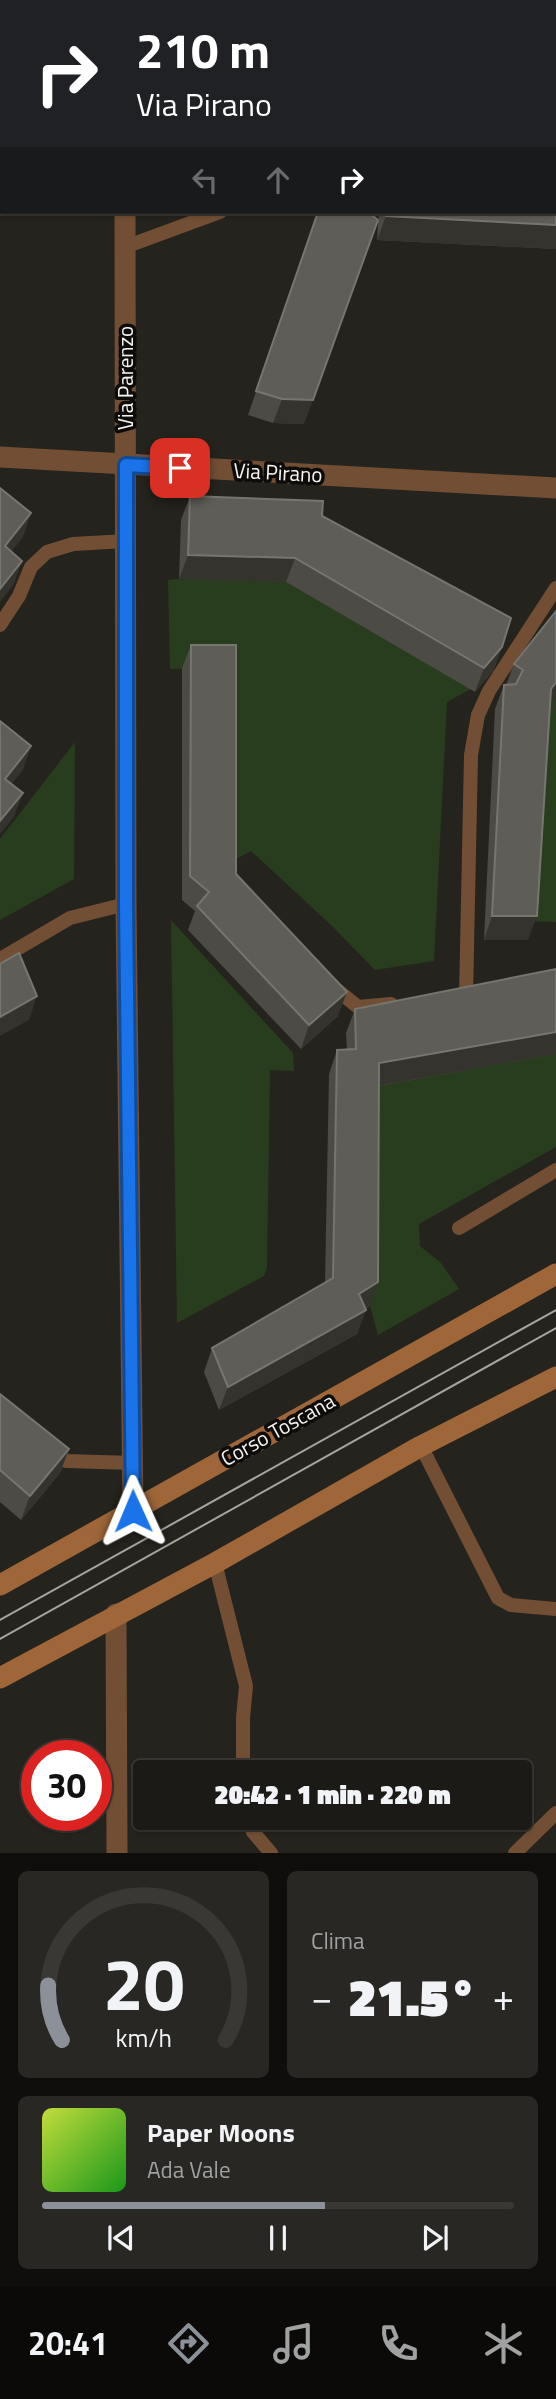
<!DOCTYPE html>
<html lang="it">
<head>
<meta charset="utf-8">
<style>
  body { margin:0; font-family:"Titillium Web",sans-serif; background:#292723; color:#f1f3f6; height:100vh; display:flex; flex-direction:column; font-size:26px; white-space:nowrap }
  * { box-sizing:border-box; margin:0 }
  p { font-size:23px; color:#a0a1a1 }
  .icon { flex:none; width:38px; height:38px; fill:none; stroke:currentColor; stroke-width:2; stroke-linecap:round; stroke-linejoin:round }
  .map { position:relative; height:1853px; overflow:hidden }
  .details { display:flex; flex-direction:column; gap:18px; padding:18px; background:#0f0e0c; flex:1 }
  .details>* { flex:none }
  .banner { position:absolute; left:0px; top:0px; width:556px; height:214px; box-shadow:0 2px 5px #0004,0 0 0 2px #3a3835; background:#202124; color:#fff; overflow:hidden }
  .speed { position:absolute; left:21px; top:1740px; display:flex; gap:14px; font-size:35px; font-weight:700; text-align:center }
  .speed>* { display:grid; place-content:center; width:91px; height:91px; border-radius:50%; background:#1c1a16; box-shadow:0 2px 5px #0004,0 0 0 2px #3a3835; line-height:1 }
  .speed .limit { border:10px solid #d22; background:#fff; color:#111 }
  .pin { position:absolute; display:grid; place-items:center; width:60px; height:60px; color:#fff; margin:-30px; border-radius:14px; box-shadow:0 4px 10px #0006 }
  .me { position:absolute; width:77px; margin:-38px; rotate:359deg; stroke-linejoin:round; filter:drop-shadow(0 0 5px #0008) }
  .turn { display:flex; align-items:center; gap:24px; height:147px; padding:0 21px; font-size:32px }
  .turn .icon { width:91px; height:91px; stroke-width:2.5 }
  .turn b { display:block; font-size:49px; line-height:60px }
  .lanes { display:flex; align-items:center; height:66px; padding:0 21px; background:#0003; justify-content:center; gap:35px; direction:ltr }
  .lanes .off { opacity:.35 }
  .big { font-size:52px; font-weight:800; line-height:1.1 }
  .details .tile { flex:1; display:flex; flex-direction:column; justify-content:center; gap:10px; min-width:0; padding:0 24px; border-radius:10px; background:#292723 }
  .details .dial { align-items:center; gap:0 }
  .dial svg { height:182px; overflow:visible; fill:none; stroke:#3a3835; stroke-width:7; stroke-linecap:round; text-anchor:middle }
  .dial text { fill:#f1f3f6; stroke:none }
  .song { display:flex; align-items:center; gap:21px }
  .cover { width:84px; height:84px; border-radius:10px; background:linear-gradient(135deg,hsl(70 70% 55%),hsl(120 70% 35%)) }
  .played { height:7px; border-radius:4px; background:linear-gradient(90deg,#8c9099 60%,#3a3835 60%) }
  .keys { display:flex; justify-content:space-around; direction:ltr }
  .heat { display:flex; justify-content:space-between; align-items:center; font-size:38px; direction:ltr }
  .details .tiles { flex:1; display:grid; gap:18px; grid-template-columns:1fr 1fr }
  .tile:last-child { grid-column:span 2 }
  .trip { position:absolute; left:133px; top:1760px; width:399px; height:70px; border-radius:7px; background:#1c1a16; box-shadow:0 2px 5px #0004,0 0 0 2px #3a3835; font-weight:800; line-height:70px; text-align:center }
  .tab-bar { display:flex; height:112px; justify-content:space-around; align-items:center; background:#0b0a09; color:#a0a1a1 }
  .tab-bar .icon { width:49px; height:49px }
  .tab-bar .selected { color:#8c9099 }
  .tab-bar b { font-size:32px; color:#f1f3f6 }
  .map>svg:first-child { display:block }
</style>
</head>
<body>
<div class="map">
<svg width="556" height="1853" viewBox="0 0 556 1853">
  <rect width="100%" height="100%" fill="#25231d"/>
  <g fill="#283d1d">
    <path d="M179,579l107,3 185,107 -24,13 -13,259 -59,9 -43,-44 -81,-75 -24,13 -1,-196 -56,1 -2,-89z"/>
    <path d="M556,695v227l-27,-1 13,-208z"/>
    <path d="M75,742l-1,137 -74,41v-81z"/>
    <path d="M171,920l122,133 1,18 -24,-1 -3,198 -3,8 -87,47z"/>
    <path d="M556,1054v93l-137,77 1,22 21,17 18,26 -81,46 -8,-29 1,-219z"/>
  </g>
  <g fill="none" stroke-linecap="round" stroke-linejoin="round">
    <g stroke="#724f34" stroke-width="14">
      <path d="M125,247l95,-35"/>
      <path d="M0,625l19,-29 12,-29 16,-15 26,-8 53,-3"/>
      <path d="M0,959l70,-41 56,-14"/>
      <path d="M331,985l27,22 33,-3"/>
      <path d="M466,997l5,-242 7,-40 11,-24 67,-103"/>
      <path d="M459,1228l97,-58"/>
      <path d="M421,1446l77,152 13,7 45,4"/>
      <path d="M51,1448l15,13 67,2"/>
      <path d="M215,1563l31,123 -3,32v55"/>
      <path d="M248,1818l5,14 18,21"/>
      <path d="M515,1853l41,-40"/>
    </g>
    <g stroke="#724f34" stroke-width="21">
      <path d="M125,0v2"/>
      <path d="M125,212l1,692 7,607"/>
      <path d="M0,457l556,31"/>
      <path d="M116,1614l1,239"/>
    </g>
    <g stroke="#9e6639" stroke-width="21">
      <path d="M0,1585l556,-311"/>
      <path d="M0,1678l215,-115 206,-117 135,-69"/>
    </g>
    <g stroke="#a6a49f" stroke-width="2">
      <path d="M0,1620l556,-310"/>
      <path d="M0,1639l556,-311"/>
    </g>
  </g>
  <g fill="#4d4b45">
    <path d="M556,165v84l-179,-9 2,-28h176z"/>
    <path d="M318,212l-14,212 -31,-1 -25,-8z"/>
    <path d="M190,496l132,20 180,131 -9,24 -18,21 -189,-110 -107,-3 2,-59z"/>
    <path d="M556,611l-6,92 -22,237h-44l11,-231 9,-24h2l8,-21z"/>
    <path d="M191,645l45,229 102,142 -37,33 -113,-119 7,-19 -13,-11v-232z"/>
    <path d="M556,969v85l-177,32 -9,220 -4,3 -9,25 -138,76 -15,-38 8,-24 113,-65 4,-209 8,-24h10l-1,-17 9,-24z"/>
    <path d="M0,1394l69,55 -9,24 -39,47 -21,-18z"/>
  </g>
  <g fill="#35332d">
    <path d="M0,0h29l-1,2h-26v14h-2z"/>
    <path d="M386,216l170,9v24l-179,-9z"/>
    <path d="M282,399l31,1 -9,24 -31,-1z"/>
    <path d="M31,513l-8,24 -23,29 5,-20z"/>
    <path d="M188,555l107,3 -9,24 -107,-3z"/>
    <path d="M22,561l-8,23 -14,18v-13z"/>
    <path d="M502,647l-9,24 -18,21 9,-24z"/>
    <path d="M556,682v13l-14,18 9,-24z"/>
    <path d="M31,746l-8,24 -23,28 5,-19z"/>
    <path d="M23,793l-9,24 -14,17v-13z"/>
    <path d="M492,916h45l-9,24h-44z"/>
    <path d="M347,992l-9,24 -37,33 8,-24z"/>
    <path d="M37,996l-8,24 -29,16v-19z"/>
    <path d="M556,1032v22l-185,33 8,-24z"/>
    <path d="M378,1282l-8,24 -20,12 9,-24z"/>
    <path d="M366,1310l-9,24 -138,76 9,-23z"/>
    <path d="M69,1449l-9,24 -39,47 9,-24z"/>
  </g>
  <g fill="#5f5d57" stroke="#76756f" stroke-width="2">
    <rect x="175" y="0" width="57" height="2"/>
    <path d="M470,0h69l-1,2h-69z"/>
    <path d="M555,165h1v60l-170,-9v-4h169z"/>
    <path d="M318,212h50l10,8 -65,180 -31,-1 -26,-8z"/>
    <path d="M0,488l31,25 -26,33 17,15 -22,28z"/>
    <path d="M190,496l133,5 -1,15 189,102 -9,29 -18,21 -189,-110 -107,-3z"/>
    <path d="M556,611v71l-5,7 -14,227h-45l12,-231 12,-1 7,-14 -9,-6z"/>
    <path d="M191,645h45v229l111,118 -38,33 -112,-119 12,-14 -19,-16z"/>
    <path d="M0,721l31,25 -26,33 18,14 -23,28z"/>
    <path d="M19,953l18,43 -37,21v-53z"/>
    <path d="M556,969v63l-177,31 -1,219 -19,12 7,16 -138,77 -16,-39 121,-70 4,-228 19,-1 -1,-40z"/>
    <path d="M0,1394l69,55 -39,47 -30,-26z"/>
  </g>
  <g fill="none" stroke-linecap="round" stroke-linejoin="round">
    <g stroke="#114b97" stroke-width="18">
      <path id="route" d="M133,1511l-7,-607v-439l54,3"/>
    </g>
    <use href="#route" stroke="#1a73e8" stroke-width="12"/>
  </g>
  <g text-anchor="middle" stroke-width="7" stroke-linejoin="round" paint-order="stroke">
    <g font-size="21" fill="#f5f4f0" stroke="#0d0c0a">
      <text transform="translate(126 378) rotate(-90)" y="7">Via Parenzo</text>
      <text transform="translate(278 473) rotate(3)" y="7">Via Pirano</text>
      <text transform="translate(278 1430) rotate(-29)" y="7">Corso Toscana</text>
    </g>
  </g>
</svg>
<div class="speed"><div class="limit">30</div></div>
<div class="pin" style="left:180px;top:468px;background:#d93025"><svg class="icon" aria-label="arrive" viewBox="0 0 24 24"><path d="M6 21V4h12l-3 4 3 4H6"/></svg></div>
<svg class="me" style="left:133px;top:1511px" viewBox="-20 -20 40 40"><path d="M0-17L14 15 0 8-14 15z" fill="#1a73e8" stroke="#fff" stroke-width="4"/></svg>
<div class="trip">20:42 · 1 min · 220 m</div>
<div class="banner">
<div class="turn"><svg class="icon" aria-label="right" viewBox="0 0 24 24"><path d="M7 20v-9h11M14 6l5 5-5 5"/></svg><div><b>210 m</b>Via Pirano</div></div>
<div class="lanes"><svg class="icon off" aria-label="left" viewBox="0 0 24 24"><path d="M17 20v-9H6M10 6l-5 5 5 5"/></svg><svg class="icon off" aria-label="ahead" viewBox="0 0 24 24"><path d="M12 20V5M6 11l6-6 6 6"/></svg><svg class="icon" aria-label="right" viewBox="0 0 24 24"><path d="M7 20v-9h11M14 6l5 5-5 5"/></svg></div>
</div>
</div>
<section class="details">
<div class="tiles">
<div class="tile dial"><svg viewBox="0 0 100 80">
<path d="M14 69A42 42 0 1 1 86 69"/>
<path d="M14 69A42 42 0 0 1 8 45" stroke="#8c9099"/>
<text x="50" y="56" font-size="32" font-weight="700">20</text>
<text x="50" y="72" font-size="11">km/h</text>
</svg></div>
<div class="tile"><p>Clima</p>
<div class="heat"><a>−</a><b class="big">21.5°</b><a>+</a></div>
</div>
<div class="tile">
<div class="song"><i class="cover"></i><div><b>Paper Moons</b><p>Ada Vale</p></div></div>
<div class="played"></div>
<div class="keys"><svg class="icon" aria-label="previous" viewBox="0 0 24 24"><path d="M18 5L8 12l10 7zM5 5v14"/></svg><svg class="icon" aria-label="pause" viewBox="0 0 24 24"><path d="M8 5v14M16 5v14"/></svg><svg class="icon" aria-label="next" viewBox="0 0 24 24"><path d="M6 5l10 7-10 7zM19 5v14"/></svg></div>
</div>
</div>
</section>
<nav class="tab-bar">
<b>20:41</b>
<svg class="icon selected" aria-label="directions" viewBox="0 0 24 24"><path d="M12 3l9 9-9 9-9-9zM9 14v-3h6M13 9l2 2-2 2"/></svg>
<svg class="icon" aria-label="music" viewBox="0 0 24 24"><path d="M9 18V5l10-2v13"/><circle cx="6" cy="18" r="3"/><circle cx="16" cy="16" r="3"/></svg>
<svg class="icon" aria-label="phone" viewBox="0 0 24 24"><path d="M5 4h4l2 5-3 2q2 4 5 5l2-3 5 2v4C11 20 4 13 5 4z"/></svg>
<svg class="icon" aria-label="climate" viewBox="0 0 24 24"><path d="M12 3v18M4 7l16 10M4 17L20 7"/></svg>
</nav>
</body>
</html>
